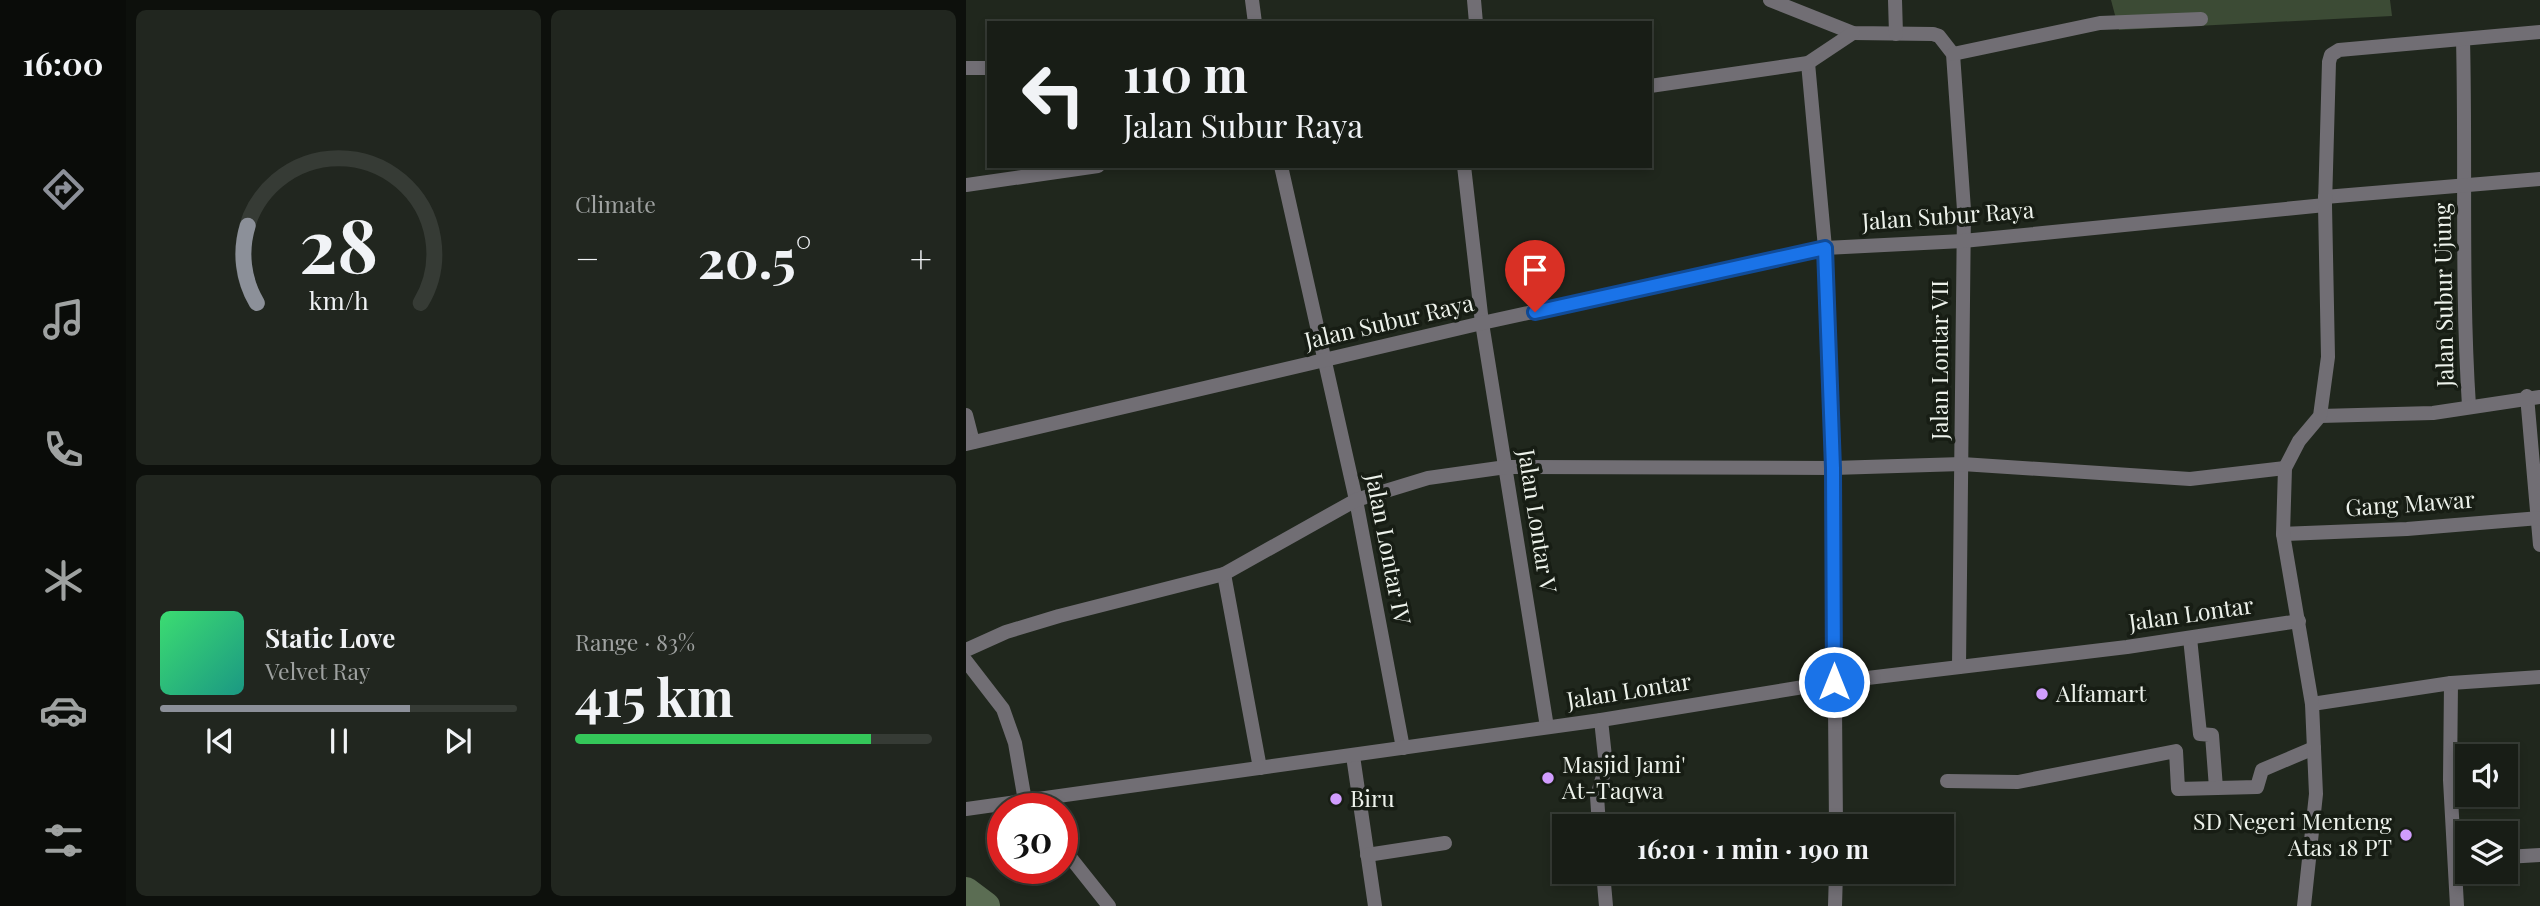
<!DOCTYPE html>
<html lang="en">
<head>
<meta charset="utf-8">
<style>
  body { margin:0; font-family:"Playfair Display",serif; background:#21261f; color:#f1f3f6; height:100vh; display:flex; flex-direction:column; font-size:26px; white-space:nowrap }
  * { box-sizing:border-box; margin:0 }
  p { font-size:23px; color:#9fa2a1 }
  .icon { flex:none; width:38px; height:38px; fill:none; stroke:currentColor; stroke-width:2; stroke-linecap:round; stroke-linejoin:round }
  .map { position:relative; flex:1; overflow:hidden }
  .drawer { display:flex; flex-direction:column; gap:10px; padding:10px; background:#0d100c; width:840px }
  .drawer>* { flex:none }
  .top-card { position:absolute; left:21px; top:21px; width:665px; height:147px; border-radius:0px; box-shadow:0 4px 10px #0003,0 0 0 2px #363b35; background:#181d16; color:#f1f3f6; overflow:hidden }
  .controls { position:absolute; left:1489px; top:744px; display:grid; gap:14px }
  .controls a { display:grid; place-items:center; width:63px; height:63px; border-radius:0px; background:#181d16; box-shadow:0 4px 10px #0003,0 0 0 2px #363b35; font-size:35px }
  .speed { position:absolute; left:21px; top:793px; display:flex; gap:14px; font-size:35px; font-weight:700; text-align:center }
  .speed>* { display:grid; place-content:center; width:91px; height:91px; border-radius:50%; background:#181d16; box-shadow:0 4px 10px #0003,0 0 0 2px #363b35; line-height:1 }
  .speed .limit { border:10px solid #d22; background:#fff; color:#111 }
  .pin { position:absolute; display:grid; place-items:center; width:60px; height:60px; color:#fff; margin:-72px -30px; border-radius:50% 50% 50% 0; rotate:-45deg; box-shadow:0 0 7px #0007 }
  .pin .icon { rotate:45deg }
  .me { position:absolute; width:77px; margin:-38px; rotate:0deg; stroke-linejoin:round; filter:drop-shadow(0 0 5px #0008) }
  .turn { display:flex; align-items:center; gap:24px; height:147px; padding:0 21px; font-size:32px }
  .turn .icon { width:91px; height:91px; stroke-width:2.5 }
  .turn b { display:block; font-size:49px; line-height:60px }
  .big { font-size:52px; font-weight:700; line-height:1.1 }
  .drawer .tile { flex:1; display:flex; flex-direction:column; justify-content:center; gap:10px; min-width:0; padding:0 24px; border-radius:10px; background:#21261f }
  .drawer .dial { align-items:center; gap:0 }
  .dial svg { height:182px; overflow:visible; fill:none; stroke:#363b35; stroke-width:7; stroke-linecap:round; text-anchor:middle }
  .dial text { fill:#f1f3f6; stroke:none }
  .song { display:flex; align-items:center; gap:21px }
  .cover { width:84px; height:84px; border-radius:10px; background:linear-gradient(135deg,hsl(140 70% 55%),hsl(170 70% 35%)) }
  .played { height:7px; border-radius:4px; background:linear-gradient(90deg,#8c9099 70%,#363b35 70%) }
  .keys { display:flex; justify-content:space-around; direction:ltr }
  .heat { display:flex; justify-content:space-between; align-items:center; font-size:38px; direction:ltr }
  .charge { height:10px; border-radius:5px; background:linear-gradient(90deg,#34c759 83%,#363b35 0) }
  .drawer .tiles { flex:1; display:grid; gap:10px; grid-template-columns:repeat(2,1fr) }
  .trip { position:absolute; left:586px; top:814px; width:402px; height:70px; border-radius:0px; background:#181d16; box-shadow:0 4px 10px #0003,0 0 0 2px #363b35; font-weight:700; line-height:70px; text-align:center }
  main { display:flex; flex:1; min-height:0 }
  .tabs { display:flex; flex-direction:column; width:126px; justify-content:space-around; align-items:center; background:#0a0c09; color:#9fa2a1 }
  .tabs .icon { width:49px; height:49px }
  .tabs .selected { color:#8c9099 }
  .tabs b { font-size:32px; color:#f1f3f6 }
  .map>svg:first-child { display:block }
</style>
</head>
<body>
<main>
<nav class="tabs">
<b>16:00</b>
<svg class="icon selected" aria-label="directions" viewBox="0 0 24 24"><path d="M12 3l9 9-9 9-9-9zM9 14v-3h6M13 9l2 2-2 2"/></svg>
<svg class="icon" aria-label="music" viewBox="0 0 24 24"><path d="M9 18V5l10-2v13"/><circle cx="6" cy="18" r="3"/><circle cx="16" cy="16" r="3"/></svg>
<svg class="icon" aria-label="phone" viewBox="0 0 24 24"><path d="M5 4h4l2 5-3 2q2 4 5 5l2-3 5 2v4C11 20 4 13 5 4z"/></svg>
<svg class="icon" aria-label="climate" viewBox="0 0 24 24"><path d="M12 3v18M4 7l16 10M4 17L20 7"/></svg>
<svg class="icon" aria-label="car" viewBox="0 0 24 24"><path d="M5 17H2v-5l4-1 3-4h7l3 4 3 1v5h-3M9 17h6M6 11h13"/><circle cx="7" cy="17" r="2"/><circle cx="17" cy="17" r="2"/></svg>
<svg class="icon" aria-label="filters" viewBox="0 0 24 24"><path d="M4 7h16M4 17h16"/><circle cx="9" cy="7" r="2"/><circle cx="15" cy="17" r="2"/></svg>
</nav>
<section class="drawer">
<div class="tiles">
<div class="tile dial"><svg viewBox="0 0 100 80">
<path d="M14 69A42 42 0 1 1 86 69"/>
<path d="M14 69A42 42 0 0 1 10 35" stroke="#8c9099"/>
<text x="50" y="56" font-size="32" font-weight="700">28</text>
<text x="50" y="72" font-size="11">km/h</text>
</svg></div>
<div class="tile"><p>Climate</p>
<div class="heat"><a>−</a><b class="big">20.5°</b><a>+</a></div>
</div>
<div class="tile">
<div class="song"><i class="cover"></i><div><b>Static Love</b><p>Velvet Ray</p></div></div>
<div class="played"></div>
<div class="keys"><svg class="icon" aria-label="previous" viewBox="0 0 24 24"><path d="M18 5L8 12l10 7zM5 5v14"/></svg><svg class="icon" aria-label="pause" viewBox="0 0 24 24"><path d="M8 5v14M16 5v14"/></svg><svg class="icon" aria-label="next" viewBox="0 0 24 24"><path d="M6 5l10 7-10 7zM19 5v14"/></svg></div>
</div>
<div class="tile"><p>Range · 83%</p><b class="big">415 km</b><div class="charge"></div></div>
</div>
</section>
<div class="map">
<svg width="1574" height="906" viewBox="0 0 1574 906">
  <rect width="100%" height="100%" fill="#20271d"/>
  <path fill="#3c4b35" d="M1145,0h279l2,16 -273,14z"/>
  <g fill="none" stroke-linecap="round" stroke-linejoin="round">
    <path stroke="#5b6d53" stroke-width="28" d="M0,891l20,15"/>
    <g stroke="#716e74" stroke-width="14">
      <path d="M286,0l3,23"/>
      <path d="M508,0l2,23"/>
      <path d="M804,0l83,33 80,1 6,2 14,18 11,156 -5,457"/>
      <path d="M929,0l1,34"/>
      <path d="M1497,39c3,123 -2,244 6,367"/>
      <path d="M987,54l147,-31 101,-4"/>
      <path d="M842,63l17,185 8,220 3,358"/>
      <path d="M0,68h23"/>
      <path d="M684,86l158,-23 45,-30"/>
      <path d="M315,166l75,334 47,248"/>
      <path d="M498,166l18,157 65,404"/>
      <path d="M0,185l132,-19"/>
      <path d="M1359,197l215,-18"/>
      <path d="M1561,396l13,149"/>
      <path d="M0,415l7,27"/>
      <path d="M1354,416l113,-3 107,-16"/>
      <path d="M0,444l516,-121 343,-75 138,-7 362,-36"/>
      <path d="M1317,534l124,-5 133,-11"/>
      <path d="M258,574l36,194"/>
      <path d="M1224,638l10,96 12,1 4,53"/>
      <path d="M0,650l40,-18 53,-16 165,-42 132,-74 72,-22 78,-11 327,1 129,-4 228,15 95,-11"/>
      <path d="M0,661l37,48 12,34 10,58 5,6"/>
      <path d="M1485,683l-1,97 7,126"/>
      <path d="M1346,704l139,-21 89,-6"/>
      <path d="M387,756l22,150"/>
      <path d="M981,781l71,1 158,-31 2,38 79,-2 5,-17 52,-22"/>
      <path d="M0,809l635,-89 233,-38 293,-35 172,-26"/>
      <path d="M633,826l-2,-30 9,-30 -5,-46"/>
      <path d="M782,826l88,-4"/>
      <path d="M96,847l47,59"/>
      <path d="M401,855l78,-12"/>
      <path d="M1540,857l34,-2"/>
      <path d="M637,872l3,34"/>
      <path d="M869,906l1,-34"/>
      <path d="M1338,906l12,-112 -4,-90 -29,-170 2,-66 14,-27 21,-25 8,-59 -3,-152 4,-143 2,-7 8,-5 201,-18"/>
    </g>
  </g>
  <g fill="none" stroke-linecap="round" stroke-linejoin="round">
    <g stroke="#114b97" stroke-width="18">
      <path id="route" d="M569,312l290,-64 8,220 1,214"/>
    </g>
    <use href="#route" stroke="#1a73e8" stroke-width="12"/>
  </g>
  <g fill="#d19dfe" stroke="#171d14" stroke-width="2.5">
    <circle cx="1076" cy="694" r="7"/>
    <circle cx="582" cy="778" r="7"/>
    <circle cx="370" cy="799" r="7"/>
    <circle cx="1440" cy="835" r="7"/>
  </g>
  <g text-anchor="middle" stroke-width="7" stroke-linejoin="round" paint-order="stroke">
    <g font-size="23" fill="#edf2eb" stroke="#171d14">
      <text transform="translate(982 216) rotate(-4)" y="8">Jalan Subur Raya</text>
      <text transform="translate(1478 295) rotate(-91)" y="8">Jalan Subur Ujung</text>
      <text transform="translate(423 322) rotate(-13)" y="8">Jalan Subur Raya</text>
      <text transform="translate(974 360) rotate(-90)" y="8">Jalan Lontar VII</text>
      <text transform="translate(1444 504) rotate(-4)" y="8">Gang Mawar</text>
      <text transform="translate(571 521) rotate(81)" y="8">Jalan Lontar V</text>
      <text transform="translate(422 549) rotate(79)" y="8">Jalan Lontar IV</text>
      <text transform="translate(1225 614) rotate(-8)" y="8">Jalan Lontar</text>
      <text transform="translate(663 691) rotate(-9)" y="8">Jalan Lontar</text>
    </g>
    <g font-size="23" fill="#edf2eb" stroke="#171d14" text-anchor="start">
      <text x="1090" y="702">Alfamart</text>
      <text x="596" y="773">Masjid Jami'<tspan x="596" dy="26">At-Taqwa</tspan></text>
      <text x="384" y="807">Biru</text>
      <text x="1426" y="830" text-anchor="end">SD Negeri Menteng<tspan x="1426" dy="26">Atas 18 PT</tspan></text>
    </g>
  </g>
</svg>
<div class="controls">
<a><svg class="icon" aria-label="sound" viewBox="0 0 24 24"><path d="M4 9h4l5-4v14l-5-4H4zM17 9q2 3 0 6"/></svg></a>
<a><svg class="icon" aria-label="layers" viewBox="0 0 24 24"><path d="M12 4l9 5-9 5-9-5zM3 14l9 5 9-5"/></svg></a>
</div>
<div class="speed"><div class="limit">30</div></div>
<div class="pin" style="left:569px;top:312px;background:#d93025"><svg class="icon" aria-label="arrive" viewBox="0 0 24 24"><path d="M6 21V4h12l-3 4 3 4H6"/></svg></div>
<svg class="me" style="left:868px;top:682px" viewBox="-20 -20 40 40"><circle r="17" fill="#1a73e8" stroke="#fff" stroke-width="3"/><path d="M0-11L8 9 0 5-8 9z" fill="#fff"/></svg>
<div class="trip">16:01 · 1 min · 190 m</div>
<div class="top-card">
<div class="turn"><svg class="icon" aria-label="left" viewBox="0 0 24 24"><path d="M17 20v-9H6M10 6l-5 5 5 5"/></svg><div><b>110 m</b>Jalan Subur Raya</div></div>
</div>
</div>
</main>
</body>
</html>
